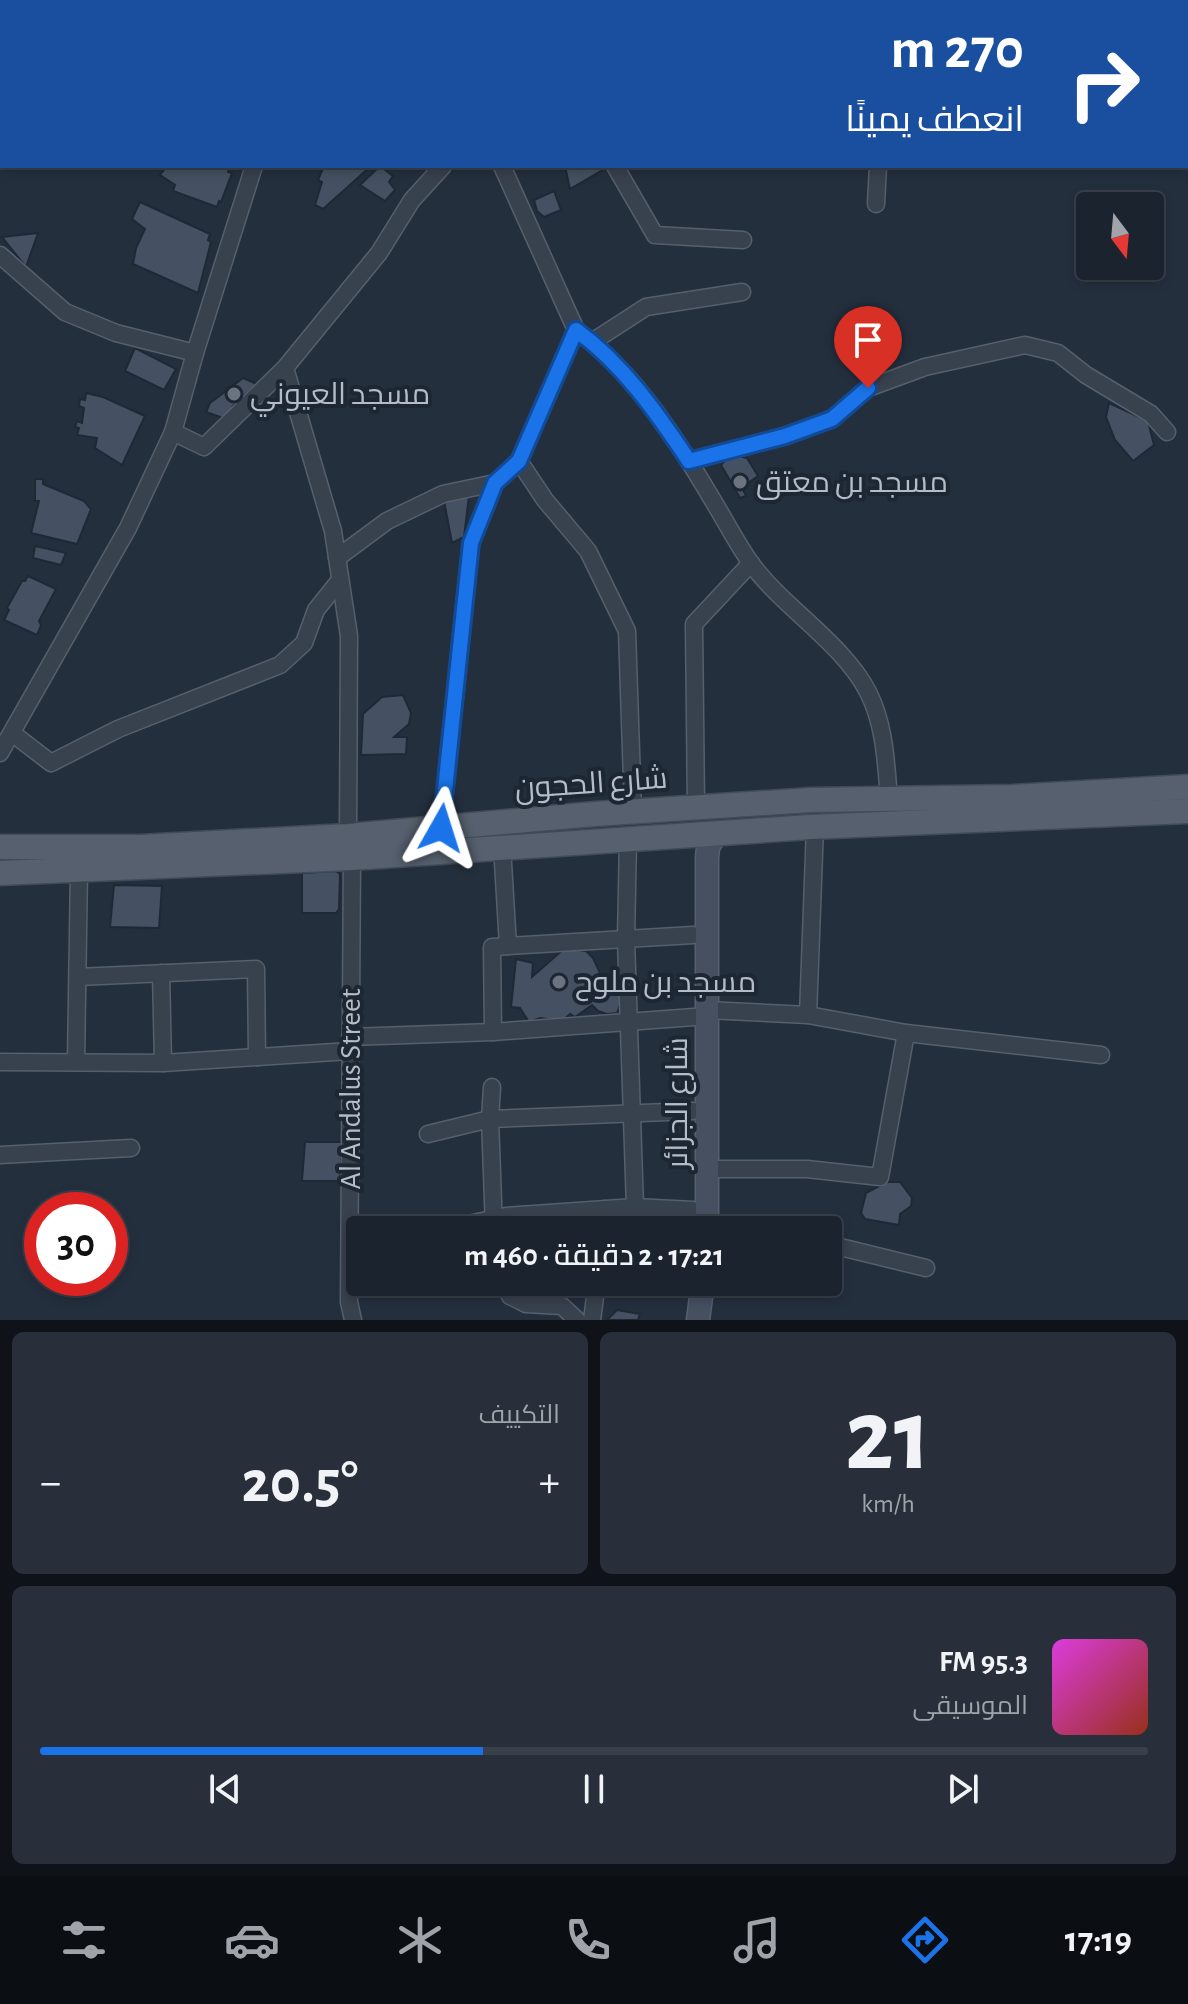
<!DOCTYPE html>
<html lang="ar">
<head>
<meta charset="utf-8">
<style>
  body { margin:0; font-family:"Alegreya Sans",Cairo,sans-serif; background:#282f3a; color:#f1f3f6; direction:rtl; height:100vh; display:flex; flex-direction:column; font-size:30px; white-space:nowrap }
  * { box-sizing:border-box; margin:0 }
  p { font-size:26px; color:#a0a4aa }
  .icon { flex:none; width:44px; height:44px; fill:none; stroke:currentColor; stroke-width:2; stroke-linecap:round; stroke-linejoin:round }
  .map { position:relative; height:1320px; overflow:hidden; direction:ltr }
  .drawer { display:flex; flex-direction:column; gap:12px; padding:12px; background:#0f1319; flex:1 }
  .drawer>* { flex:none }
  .top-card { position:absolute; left:0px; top:0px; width:1188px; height:168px; box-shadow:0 4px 12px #0003,0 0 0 2px #39404a; direction:rtl; background:#1a4fa0; color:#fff; overflow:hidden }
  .needle { width:52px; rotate:164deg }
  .buttons { position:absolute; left:1076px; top:192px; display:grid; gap:16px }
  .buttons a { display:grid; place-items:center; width:88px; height:88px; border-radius:8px; background:#1b232e; box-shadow:0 4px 12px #0003,0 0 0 2px #39404a; font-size:40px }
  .speed { position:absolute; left:24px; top:1192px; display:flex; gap:16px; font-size:40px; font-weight:700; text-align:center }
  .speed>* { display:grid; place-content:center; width:104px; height:104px; border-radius:50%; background:#1b232e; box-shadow:0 4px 12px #0003,0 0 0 2px #39404a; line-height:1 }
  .speed .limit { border:12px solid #d22; background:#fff; color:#111 }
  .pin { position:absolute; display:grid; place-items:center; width:68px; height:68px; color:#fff; margin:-82px -34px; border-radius:50% 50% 50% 0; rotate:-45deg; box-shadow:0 0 8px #0007 }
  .pin .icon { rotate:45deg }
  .me { position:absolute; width:88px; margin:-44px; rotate:6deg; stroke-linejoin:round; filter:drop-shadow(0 0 6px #0008) }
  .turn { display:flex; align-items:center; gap:28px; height:168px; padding:0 32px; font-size:36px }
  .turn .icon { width:104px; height:104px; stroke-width:2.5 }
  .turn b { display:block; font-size:56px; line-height:68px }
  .big { font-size:60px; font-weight:600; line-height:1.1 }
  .drawer .tile { flex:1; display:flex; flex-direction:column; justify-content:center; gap:12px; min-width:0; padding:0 28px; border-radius:12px; background:#282f3a }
  .drawer .dial { align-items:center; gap:0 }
  .dial b { font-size:104px; line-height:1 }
  .song { display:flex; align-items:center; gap:24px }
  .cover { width:96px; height:96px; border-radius:12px; background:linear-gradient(135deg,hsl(300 70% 55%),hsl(10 70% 35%)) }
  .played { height:8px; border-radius:4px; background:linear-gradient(90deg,#1a73e8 40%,#39404a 40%) }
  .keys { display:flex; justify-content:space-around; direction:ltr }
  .heat { display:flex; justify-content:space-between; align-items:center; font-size:44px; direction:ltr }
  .drawer .tiles { flex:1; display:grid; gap:12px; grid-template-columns:1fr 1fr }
  .tile:last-child { grid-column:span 2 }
  .trip { position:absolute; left:346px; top:1216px; width:496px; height:80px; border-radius:8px; background:#1b232e; box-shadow:0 4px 12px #0003,0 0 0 2px #39404a; font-weight:600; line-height:80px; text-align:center; direction:rtl }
  .tab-bar { display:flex; height:128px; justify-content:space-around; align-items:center; background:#0b0e12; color:#a0a4aa }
  .tab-bar .icon { width:56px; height:56px }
  .tab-bar .on { color:#1a73e8 }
  .tab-bar b { font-size:36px; color:#f1f3f6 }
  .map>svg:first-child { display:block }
</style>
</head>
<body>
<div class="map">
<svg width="1188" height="1320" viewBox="0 0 1188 1320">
  <rect width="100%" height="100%" fill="#242f3e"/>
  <g fill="#455162" stroke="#1f2835" stroke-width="2">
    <path d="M167,166h63l-2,6 4,1 -11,29 -2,-1 -2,6 -44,-16 2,-6 -15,-10z"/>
    <path d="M324,166h47l-48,43 -8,-4 7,-23 -4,-2z"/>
    <path d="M380,166l13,10 -4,6 6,8 -10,11 -25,-16z"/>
    <path d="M565,166h40l1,2 -36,21z"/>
    <path d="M554,191l7,19 -17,7 -7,-6 -3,-11z"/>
    <path d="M140,202l70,32 -2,6 3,2 -13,51 -65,-29 3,-16 9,-19 -13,-10z"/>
    <path d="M38,233l-12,34 -24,-30z"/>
    <path d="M135,348l41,21 -12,21 -39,-19z"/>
    <path d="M243,378l14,6 -25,23 1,5 -7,7 -20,-7 4,-9z"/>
    <path d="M86,393l17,4 42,19 -23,49 -27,-17 2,-10 -20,-3 2,-7 -4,-1 2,-6 5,2 2,-15 -5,-2 1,-7 5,1z"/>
    <path d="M1109,403l39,18 6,24 -21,16 -18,-21 -9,-23z"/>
    <path d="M739,456l8,2 11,18 -16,11 4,9 -6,2 -19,-33 5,-6z"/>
    <path d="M35,479h8v5l41,17 7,8 -14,35 -46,-11 8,-32h-4z"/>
    <path d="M469,496l-5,41 -12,6 -8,-42z"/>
    <path d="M35,546l31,7 -5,12 -28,-7z"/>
    <path d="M28,576l28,13 -17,32 2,4 -4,10 -33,-15 5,-10 -2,-2 15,-27h3z"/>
    <path d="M403,695l8,18 -2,11 -15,13h13l-1,17 -45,1 2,-41 19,-17z"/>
    <path d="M336,871l4,3 -1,35 -3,4h-34v-40z"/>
    <path d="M114,885l48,1 -3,42 -49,-1z"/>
    <path d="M565,948l21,3 7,7 14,30 12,3 3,9 -5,13 -10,1 -9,-3 -6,-6 -17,12 -5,-3 -8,7 -22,-3 -11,4 -9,-14 -9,-1 5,-48 17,4 -1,14z"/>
    <path d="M305,1142h37l-2,39h-38z"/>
    <path d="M887,1182h13l12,16 -1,8 -11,8 -1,11 -34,-6 -4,-6 5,-20z"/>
    <path d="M617,1310l23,4 -2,6h-31z"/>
  </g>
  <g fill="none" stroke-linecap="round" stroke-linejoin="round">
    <g stroke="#565f6c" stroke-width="19">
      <g id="street">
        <path d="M428,0l1,2"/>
        <path d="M296,2l1,-2"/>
        <path d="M524,2l4,-2"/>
        <path d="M890,2v-2"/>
        <path d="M502,166l74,164c59,43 100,108 136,169 13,21 24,43 38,63 32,45 93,81 118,130 17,33 18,71 21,107"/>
        <path d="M615,166l40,69 88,5"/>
        <path d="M876,204l2,-38"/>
        <path d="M0,255l65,57 51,21 79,20"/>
        <path d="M576,330l-57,131 26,39 43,51 39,80 6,180"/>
        <path d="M592,342l54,-35 96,-15"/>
        <path d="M285,368l48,163 16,105 -1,200"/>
        <path d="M173,432l31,15 81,-79 94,-115 33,-53 31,-34"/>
        <path d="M689,461l96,-25 47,-17 36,-31 57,-21 100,-22 33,8 28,22 65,39 16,18"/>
        <path d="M337,558l50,-37 56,-27 52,-11"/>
        <path d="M12,733l39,30 67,-34 162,-64 24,-22 12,-33 24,-30"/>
        <path d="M0,753l128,-225 45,-96 22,-79 59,-187"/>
        <path d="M696,807l-2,-183 57,-61"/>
        <path d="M441,828l30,-285 24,-60 24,-22"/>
        <path d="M628,838l-2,102 9,267"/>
        <path d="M502,846l6,100"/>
        <path d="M352,858l-3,444 4,18"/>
        <path d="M161,973l2,90"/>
        <path d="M78,977l178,-8 1,88"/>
        <path d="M707,1010l101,5 98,18 195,22"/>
        <path d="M808,1015l7,-188"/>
        <path d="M493,1032l-1,-85 201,-12"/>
        <path d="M350,1037l143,-5 214,-16"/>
        <path d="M0,1062l163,1 187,-12"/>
        <path d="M76,1062l3,-193"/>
        <path d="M492,1087l-2,32 4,110"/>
        <path d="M428,1134l62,-15 203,-8"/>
        <path d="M0,1155l131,-7"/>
        <path d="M707,1169h100l73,8 26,-144"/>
        <path d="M440,1230l66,-14 129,-9 58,3"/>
        <path d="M603,1230l2,-21"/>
        <path d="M828,1244l98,24"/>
        <path d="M504,1282l6,14 16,8 36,2 15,14"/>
        <path d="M592,1320l5,-38"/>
      </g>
    </g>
    <g stroke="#565f6c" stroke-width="25">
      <g id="secondary">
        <path d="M456,2l15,-2"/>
        <path d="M697,2l3,-2"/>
        <path d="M0,56l2,1"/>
        <path d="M707,1230v-372l1,-11 8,-13"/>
        <path d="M698,1320l5,-38"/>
      </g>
    </g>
    <g stroke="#414a57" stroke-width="27">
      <g id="primary">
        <path d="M0,847h140l208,-11 247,-22 216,-14 201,-3 176,-10"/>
        <path d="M0,873l352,-15 458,-31 378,-16"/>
      </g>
    </g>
    <g stroke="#434c59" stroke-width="31">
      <g id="highway">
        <path d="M4,0l3,2"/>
        <path d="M55,0l4,2"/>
        <path d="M573,2l4,-2"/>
        <path d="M626,2l3,-2"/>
        <path d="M672,2l3,-2"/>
        <path d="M0,33l2,1"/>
      </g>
    </g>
    <use href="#street" stroke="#38414e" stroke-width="16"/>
    <use href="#secondary" stroke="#465061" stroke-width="22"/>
    <use href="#primary" stroke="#56606e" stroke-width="24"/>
    <use href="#highway" stroke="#746855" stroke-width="28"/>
  </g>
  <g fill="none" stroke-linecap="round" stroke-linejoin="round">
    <g stroke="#114b97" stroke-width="20">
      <path id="route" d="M441,828l30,-285 24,-60 24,-22 57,-131c47,34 81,83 113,131l96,-25 47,-17 36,-31"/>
    </g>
    <use href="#route" stroke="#1a73e8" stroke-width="14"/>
  </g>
  <g fill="#6b7280" stroke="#1d2633" stroke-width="3">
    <circle cx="234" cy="394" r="8"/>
    <circle cx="740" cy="482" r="8"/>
    <circle cx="559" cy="982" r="8"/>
  </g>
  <g text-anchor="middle" stroke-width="8" stroke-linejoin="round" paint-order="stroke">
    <g font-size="30" fill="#b4bcc9" stroke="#1d2633" text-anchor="start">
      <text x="250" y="404">مسجد العيوني</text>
      <text x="756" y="492">مسجد بن معتق</text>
      <text x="575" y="992">مسجد بن ملوح</text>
    </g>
    <g font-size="30" fill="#b4bcc9" stroke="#1d2633">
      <text transform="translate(591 783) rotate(-4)" y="10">شارع الحجون</text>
      <text transform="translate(350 1089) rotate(-90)" y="10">Al Andalus Street</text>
      <text transform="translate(677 1103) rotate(-90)" y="10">شارع الجزائر</text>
    </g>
  </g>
</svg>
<div class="buttons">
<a><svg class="needle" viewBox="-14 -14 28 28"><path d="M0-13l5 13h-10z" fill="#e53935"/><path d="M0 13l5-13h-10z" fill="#a0a4aa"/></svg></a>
</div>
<div class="speed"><div class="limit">30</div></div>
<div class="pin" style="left:868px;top:388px;background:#d93025"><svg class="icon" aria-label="arrive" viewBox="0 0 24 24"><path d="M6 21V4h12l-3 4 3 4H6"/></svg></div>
<svg class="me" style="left:441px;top:828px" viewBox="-20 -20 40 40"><path d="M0-17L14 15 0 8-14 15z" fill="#1a73e8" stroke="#fff" stroke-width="4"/></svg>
<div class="trip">17:21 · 2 دقيقة · 460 m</div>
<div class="top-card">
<div class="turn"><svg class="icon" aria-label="right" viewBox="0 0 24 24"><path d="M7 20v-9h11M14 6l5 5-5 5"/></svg><div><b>270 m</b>انعطف يمينًا</div></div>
</div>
</div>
<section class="drawer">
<div class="tiles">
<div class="tile dial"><b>21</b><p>km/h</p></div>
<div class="tile"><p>التكييف</p>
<div class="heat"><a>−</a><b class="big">20.5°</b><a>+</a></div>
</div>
<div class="tile">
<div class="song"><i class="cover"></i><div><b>95.3 FM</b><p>الموسيقى</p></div></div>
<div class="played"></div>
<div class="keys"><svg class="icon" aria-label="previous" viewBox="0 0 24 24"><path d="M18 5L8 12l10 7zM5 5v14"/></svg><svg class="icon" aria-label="pause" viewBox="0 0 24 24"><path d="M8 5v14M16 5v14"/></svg><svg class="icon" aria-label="next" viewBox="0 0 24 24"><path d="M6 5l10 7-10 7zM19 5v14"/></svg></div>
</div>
</div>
</section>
<nav class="tab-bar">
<b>17:19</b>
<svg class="icon on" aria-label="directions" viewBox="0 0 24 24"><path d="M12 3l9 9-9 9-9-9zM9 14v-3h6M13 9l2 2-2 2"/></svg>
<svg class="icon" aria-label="music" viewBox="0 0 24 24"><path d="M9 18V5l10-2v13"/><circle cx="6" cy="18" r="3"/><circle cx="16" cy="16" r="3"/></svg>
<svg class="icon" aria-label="phone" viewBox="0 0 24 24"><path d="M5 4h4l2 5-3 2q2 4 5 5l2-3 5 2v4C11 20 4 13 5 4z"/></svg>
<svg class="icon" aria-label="climate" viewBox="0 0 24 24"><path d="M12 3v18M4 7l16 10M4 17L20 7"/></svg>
<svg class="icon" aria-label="car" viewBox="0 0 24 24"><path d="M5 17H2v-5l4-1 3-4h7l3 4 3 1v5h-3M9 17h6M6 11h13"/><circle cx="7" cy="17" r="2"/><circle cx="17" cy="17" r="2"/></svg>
<svg class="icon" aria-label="filters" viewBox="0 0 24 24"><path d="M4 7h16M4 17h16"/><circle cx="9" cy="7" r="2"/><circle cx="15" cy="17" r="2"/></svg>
</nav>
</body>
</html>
